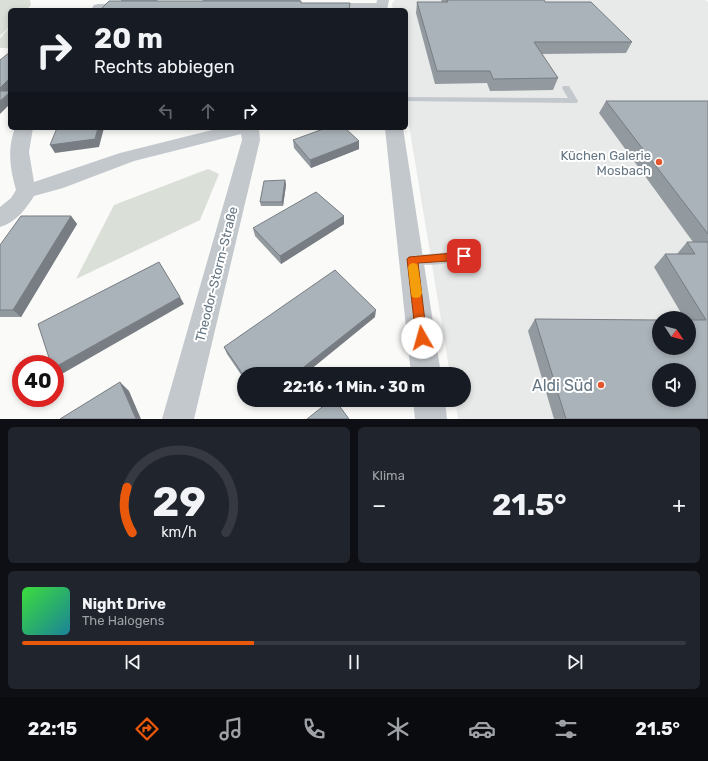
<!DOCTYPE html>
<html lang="de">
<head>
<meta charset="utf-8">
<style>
  body { margin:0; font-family:Rubik,sans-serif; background:#20242c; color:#f1f3f6; height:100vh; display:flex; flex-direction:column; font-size:15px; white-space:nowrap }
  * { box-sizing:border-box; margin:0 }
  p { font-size:13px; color:#9ea1a6 }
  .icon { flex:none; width:22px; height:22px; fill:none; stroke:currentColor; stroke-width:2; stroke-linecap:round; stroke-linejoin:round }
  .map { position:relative; height:419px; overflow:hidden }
  .sheet { display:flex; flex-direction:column; gap:8px; padding:8px; background:#0d0f14; flex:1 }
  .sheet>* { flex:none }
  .hud { position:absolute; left:8px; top:8px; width:400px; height:122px; border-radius:6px; box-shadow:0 2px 6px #0003; background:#171b24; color:#f1f3f6; overflow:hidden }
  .needle { width:26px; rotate:126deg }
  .tools { position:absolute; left:652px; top:311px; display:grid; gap:8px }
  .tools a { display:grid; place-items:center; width:44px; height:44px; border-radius:50%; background:#171b24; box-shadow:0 2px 6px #0003; font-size:20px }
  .speed { position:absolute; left:12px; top:355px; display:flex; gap:8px; font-size:20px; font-weight:700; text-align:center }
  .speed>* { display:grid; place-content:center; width:52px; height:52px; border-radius:50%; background:#171b24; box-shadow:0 2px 6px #0003; line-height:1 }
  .speed .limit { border:6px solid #d22; background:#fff; color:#111 }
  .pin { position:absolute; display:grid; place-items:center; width:34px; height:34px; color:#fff; margin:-17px; border-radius:8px; box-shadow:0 2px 6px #0006 }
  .me { position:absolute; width:44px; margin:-22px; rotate:353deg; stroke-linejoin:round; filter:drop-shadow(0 0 3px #0008) }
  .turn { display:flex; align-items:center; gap:14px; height:84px; padding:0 20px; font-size:18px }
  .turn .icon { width:52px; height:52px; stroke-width:2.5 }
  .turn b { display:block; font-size:28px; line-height:34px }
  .lanes { display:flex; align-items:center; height:38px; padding:0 20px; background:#0003; justify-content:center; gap:20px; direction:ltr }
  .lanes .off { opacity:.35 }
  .big { font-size:30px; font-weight:700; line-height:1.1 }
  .sheet .widget { flex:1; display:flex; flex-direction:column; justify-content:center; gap:6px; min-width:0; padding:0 14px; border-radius:6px; background:#20242c }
  .sheet .dial { align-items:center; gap:0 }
  .dial svg { height:104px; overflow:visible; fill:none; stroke:#363941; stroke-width:7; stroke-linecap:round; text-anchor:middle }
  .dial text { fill:#f1f3f6; stroke:none }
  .song { display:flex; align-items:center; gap:12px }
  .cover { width:48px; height:48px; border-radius:6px; background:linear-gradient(135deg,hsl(120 70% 55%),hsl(190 70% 35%)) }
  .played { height:4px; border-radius:2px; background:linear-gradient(90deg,#ea580c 35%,#363941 35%) }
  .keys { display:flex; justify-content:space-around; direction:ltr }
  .heat { display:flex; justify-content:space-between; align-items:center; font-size:22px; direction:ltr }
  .sheet .tiles { flex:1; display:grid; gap:8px; grid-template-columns:1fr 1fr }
  .widget:last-child { grid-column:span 2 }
  .trip { position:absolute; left:237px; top:367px; width:234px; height:40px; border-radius:20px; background:#171b24; box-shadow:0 2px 6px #0003; font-weight:700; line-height:40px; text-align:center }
  .tabs { display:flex; height:64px; justify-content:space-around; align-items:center; background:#090b0e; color:#9ea1a6 }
  .tabs .icon { width:28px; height:28px }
  .tabs .on { color:#ea580c }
  .tabs b { font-size:18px; color:#f1f3f6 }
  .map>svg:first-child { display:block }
</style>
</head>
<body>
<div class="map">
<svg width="708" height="419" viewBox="0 0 708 419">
  <rect width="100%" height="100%" fill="#fafaf8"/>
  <path fill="#e8e9e9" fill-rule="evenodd" d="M395,0h310l3,2v417h-250l-3,-19h9v-26h-14l-44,-267v-97h-13l-1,-7zM659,318h30v30h-30zM659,370h30v30h-30z"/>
  <g fill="#dadfd7">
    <path d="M0,0h30l1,5 -5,5h-16v16l-10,10z"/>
    <path d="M10,27v21h-10v-10z"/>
    <path d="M208,169l11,5 -19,46 -124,59 38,-74z"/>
  </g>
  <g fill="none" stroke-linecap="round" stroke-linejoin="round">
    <g fill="#c3c8cc" fill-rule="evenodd">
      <path d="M563,86h6l9,15 -1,2 -171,-2v-4l162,1 -6,-10z"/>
      <path d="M464,251l4,2 2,3 -2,3 -4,2c-17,2 -40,7 -56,1l-2,-3 2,-3z"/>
    </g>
    <g fill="#c3c8cc" fill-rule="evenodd">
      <path d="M133,3l4,1 2,3 -2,3h-44l-1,-2 2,-3 4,-1z"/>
      <path d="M321,3h60l4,1 2,3 -4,3h-66l-2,-3 2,-3z"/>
      <path d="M15,128h18l-4,24 5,30 86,-29 100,-25h39l1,12 -66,279h-32l80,-279 -1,-6 -107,27 -71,27 -29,8c-8,13 -19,27 -34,31v-20l11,-9 5,-8c-6,-21 -9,-41 -1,-62z"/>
    </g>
    <g fill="#c3c8cc" fill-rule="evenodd">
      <path d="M377,0h12l-2,10h-12z"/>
      <path d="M385,128h18l38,246h-30z"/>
      <path d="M413,400h32l2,19h-32z"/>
    </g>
  </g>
  <g fill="#929a9f">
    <path d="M121,0h37l-1,1h46l-1,-1h98l1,3 49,7 -229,-9z"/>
    <path d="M441,0h103l1,2 87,40 -6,11 -84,1 16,24 -5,12 -63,1 -3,-8 -52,1 -19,-71 1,-11h25z"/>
    <path d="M606,101h102v318h-154l-26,-88 7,-12 154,29v-30h-5l-30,-51 11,-13h12l10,-12h6l-94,-129z"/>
    <path d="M293,140l66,1v8l-48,19 -17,-20z"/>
    <path d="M285,180l1,5 -3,21h-22l-1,-4z"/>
    <path d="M71,216l6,8 -56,93h-21v-72z"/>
    <path d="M344,216v8l-63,40 -26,-28 -2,-8z"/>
    <path d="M375,317l-70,57h-61v5l-17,-25 -3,-7z"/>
    <path d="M259,400h13l-8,7z"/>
  </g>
  <g fill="#777d82">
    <path d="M10,78v13l-8,8 -2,-3v-8z"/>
    <path d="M10,92v12l-10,10v-13z"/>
    <path d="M98,128h6l-5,19 -44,6 -5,-8z"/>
    <path d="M359,141v8l-48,19 -1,-8z"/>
    <path d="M285,180l1,5 -3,21 -1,-4z"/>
    <path d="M71,216l6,8 -56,93 -8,-7z"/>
    <path d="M344,216v8l-63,40 -1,-8z"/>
    <path d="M180,297l4,7 -124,71 -5,-4v-4z"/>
    <path d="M376,310l-1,7 -70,57h-10z"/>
    <path d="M120,382l9,9 12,28h-5z"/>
    <path d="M262,400h10l-8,7 -3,-6z"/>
  </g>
  <g fill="#aab3b9" stroke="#777d82" fill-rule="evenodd">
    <path d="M447,0h97l1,2h46l41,40h-98l24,36 -65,1 -3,-8h-53l-20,-69h31z"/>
    <path d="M109,1h192v2h49l-1,7h-249z"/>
    <path d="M10,52v26l-10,10v-28z"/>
    <path d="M0,91h10v1l-10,9z"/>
    <path d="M606,101h102v133z"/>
    <path d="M57,128h41l-3,11 -45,6z"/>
    <path d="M326,128h19l14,13 -49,19 -17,-20z"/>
    <path d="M285,180l-3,22h-22l4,-21z"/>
    <path d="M316,192l28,24 -64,40 -27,-28z"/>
    <path d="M21,216h50l-58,94h-13v-65z"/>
    <path d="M687,242h21v177h-142l-31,-100 124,1v28h30v-28h17l-41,-66h30zM659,370h30v30h-30z"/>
    <path d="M159,262l21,35 -125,70v-3h-4l-13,-40z"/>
    <path d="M335,270l41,40 -81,64h-51v2l-20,-29z"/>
    <path d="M120,382l16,37h-76z"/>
    <path d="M331,400h4l14,19h-42z"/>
  </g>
  <path fill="#ea580c" stroke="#983908" d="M464,252l4,1 1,3 -1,3 -4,1 -46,3 9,75 -1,4 -4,2 -5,-2 -1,-4 -9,-79 2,-2z"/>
  <path fill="#f59e0b" d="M413,263l4,1 1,3 4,26 -2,4 -4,1 -4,-1 -1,-4 -3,-26 2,-3z"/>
  <g fill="#e4572e" stroke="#fff" stroke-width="1.5">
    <circle cx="659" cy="162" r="4"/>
    <circle cx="601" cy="385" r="4"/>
  </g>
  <g text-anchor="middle" stroke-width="4" stroke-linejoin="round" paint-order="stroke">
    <g font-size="13" fill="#657683" stroke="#fff" text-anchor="end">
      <text x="651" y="160">Küchen Galerie<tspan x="651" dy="15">Mosbach</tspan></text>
    </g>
    <g font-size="13" fill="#657683" stroke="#fff">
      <text transform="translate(216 274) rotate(-76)" y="5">Theodor-Storm-Straße</text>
    </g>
    <g font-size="16" fill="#657683" stroke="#fff" text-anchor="end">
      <text x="593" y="391">Aldi Süd</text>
    </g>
  </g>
</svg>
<div class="tools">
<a><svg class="needle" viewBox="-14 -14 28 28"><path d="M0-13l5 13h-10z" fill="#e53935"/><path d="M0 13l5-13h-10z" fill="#9ea1a6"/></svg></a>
<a><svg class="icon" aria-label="sound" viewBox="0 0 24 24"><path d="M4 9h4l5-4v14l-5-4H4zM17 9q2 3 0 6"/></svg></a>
</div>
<div class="speed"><div class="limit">40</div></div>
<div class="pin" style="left:464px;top:256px;background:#d93025"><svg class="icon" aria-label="arrive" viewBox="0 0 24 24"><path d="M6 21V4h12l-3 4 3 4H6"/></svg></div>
<svg class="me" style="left:422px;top:338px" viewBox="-20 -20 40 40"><circle r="19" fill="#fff"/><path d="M0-13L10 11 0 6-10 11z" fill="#ea580c"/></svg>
<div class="trip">22:16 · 1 Min. · 30 m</div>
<div class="hud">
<div class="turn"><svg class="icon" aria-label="right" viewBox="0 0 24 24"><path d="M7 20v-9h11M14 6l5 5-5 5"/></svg><div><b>20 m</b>Rechts abbiegen</div></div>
<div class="lanes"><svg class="icon off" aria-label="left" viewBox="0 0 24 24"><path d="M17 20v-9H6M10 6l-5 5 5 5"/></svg><svg class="icon off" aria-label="ahead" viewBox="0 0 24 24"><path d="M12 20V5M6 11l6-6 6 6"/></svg><svg class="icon" aria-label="right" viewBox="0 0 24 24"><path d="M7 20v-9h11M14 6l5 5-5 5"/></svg></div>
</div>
</div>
<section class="sheet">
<div class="tiles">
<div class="widget dial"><svg viewBox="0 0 100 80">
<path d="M14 69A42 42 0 1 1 86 69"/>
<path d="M14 69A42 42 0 0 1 10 34" stroke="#ea580c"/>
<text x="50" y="56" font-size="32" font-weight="700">29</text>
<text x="50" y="72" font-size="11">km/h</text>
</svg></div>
<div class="widget"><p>Klima</p>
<div class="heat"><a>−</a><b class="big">21.5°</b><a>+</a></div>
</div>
<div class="widget">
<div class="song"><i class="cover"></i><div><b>Night Drive</b><p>The Halogens</p></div></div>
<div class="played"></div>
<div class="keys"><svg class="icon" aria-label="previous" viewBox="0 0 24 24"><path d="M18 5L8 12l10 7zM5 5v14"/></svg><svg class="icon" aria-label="pause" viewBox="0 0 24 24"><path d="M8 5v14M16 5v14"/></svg><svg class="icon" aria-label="next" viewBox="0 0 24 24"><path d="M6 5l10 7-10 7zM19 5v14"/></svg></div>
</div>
</div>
</section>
<nav class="tabs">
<b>22:15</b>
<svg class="icon on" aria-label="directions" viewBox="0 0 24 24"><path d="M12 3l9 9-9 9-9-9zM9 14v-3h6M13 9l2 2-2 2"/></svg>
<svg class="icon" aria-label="music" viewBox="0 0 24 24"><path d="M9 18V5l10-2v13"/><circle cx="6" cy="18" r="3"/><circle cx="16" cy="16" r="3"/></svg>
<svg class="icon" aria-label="phone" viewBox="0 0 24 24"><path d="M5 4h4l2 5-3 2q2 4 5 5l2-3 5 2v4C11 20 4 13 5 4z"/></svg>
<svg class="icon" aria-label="climate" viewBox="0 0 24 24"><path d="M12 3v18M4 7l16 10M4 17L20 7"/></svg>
<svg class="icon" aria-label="car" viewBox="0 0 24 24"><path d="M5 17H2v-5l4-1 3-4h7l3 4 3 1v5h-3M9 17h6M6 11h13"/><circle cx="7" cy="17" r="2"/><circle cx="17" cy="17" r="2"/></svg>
<svg class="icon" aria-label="filters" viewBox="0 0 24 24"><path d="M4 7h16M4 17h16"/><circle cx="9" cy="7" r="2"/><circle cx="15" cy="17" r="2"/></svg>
<b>21.5°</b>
</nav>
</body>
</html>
